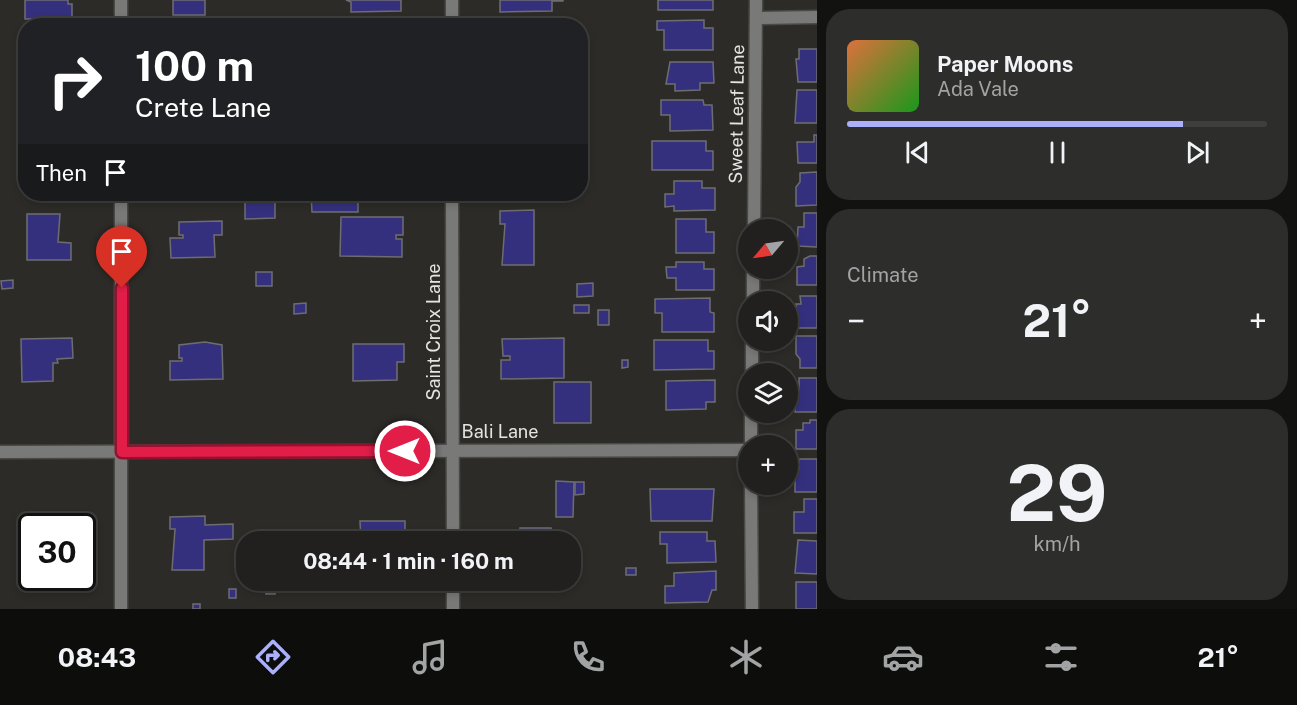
<!DOCTYPE html>
<html lang="en">
<head>
<meta charset="utf-8">
<style>
  body { margin:0; font-family:"Public Sans",sans-serif; background:#2d2d2b; color:#f1f3f6; height:100vh; display:flex; flex-direction:column; font-size:22px; white-space:nowrap }
  * { box-sizing:border-box; margin:0 }
  p { font-size:20px; color:#a2a3a4 }
  .icon { flex:none; width:33px; height:33px; fill:none; stroke:currentColor; stroke-width:2; stroke-linecap:round; stroke-linejoin:round }
  .map { position:relative; flex:1; overflow:hidden }
  .sheet { display:flex; flex-direction:column; gap:9px; padding:9px; background:#121210; width:480px }
  .sheet>* { flex:none }
  .guide { position:absolute; left:18px; top:18px; width:570px; height:183px; border-radius:24px; box-shadow:0 3px 9px #0003,0 0 0 2px #3e3e3c; background:#202124; color:#fff; overflow:hidden }
  .needle { width:39px; rotate:241deg }
  .fabs { position:absolute; left:738px; top:219px; display:grid; gap:12px }
  .fabs a { display:grid; place-items:center; width:60px; height:60px; border-radius:50%; background:#21201e; box-shadow:0 3px 9px #0003,0 0 0 2px #3e3e3c; font-size:30px }
  .speed { position:absolute; left:18px; top:513px; display:flex; gap:12px; font-size:30px; font-weight:700; text-align:center }
  .speed>* { display:grid; place-content:center; width:78px; height:78px; border-radius:50%; background:#21201e; box-shadow:0 3px 9px #0003,0 0 0 2px #3e3e3c; line-height:1 }
  .speed .limit { border:3px solid #111; border-radius:9px; background:#fff; color:#111 }
  .pin { position:absolute; display:grid; place-items:center; width:51px; height:51px; color:#fff; margin:-62px -26px; border-radius:50% 50% 50% 0; rotate:-45deg; box-shadow:0 0 6px #0007 }
  .pin .icon { rotate:45deg }
  .me { position:absolute; width:66px; margin:-33px; rotate:270deg; stroke-linejoin:round; filter:drop-shadow(0 0 4px #0008) }
  .turn { display:flex; align-items:center; gap:21px; height:126px; padding:0 18px; font-size:27px }
  .turn .icon { width:78px; height:78px; stroke-width:2.5 }
  .turn b { display:block; font-size:42px; line-height:51px }
  .then { display:flex; align-items:center; height:57px; padding:0 18px; background:#0003; gap:12px; font-size:22px }
  .big { font-size:45px; font-weight:700; line-height:1.1 }
  .sheet .tile { flex:1; display:flex; flex-direction:column; justify-content:center; gap:9px; min-width:0; padding:0 21px; border-radius:24px; background:#2d2d2b }
  .sheet .dial { align-items:center; gap:0 }
  .dial b { font-size:78px; line-height:1 }
  .song { display:flex; align-items:center; gap:18px }
  .cover { width:72px; height:72px; border-radius:9px; background:linear-gradient(135deg,hsl(20 70% 55%),hsl(120 70% 35%)) }
  .played { height:6px; border-radius:3px; background:linear-gradient(90deg,#aab0fb 80%,#3e3e3c 80%) }
  .keys { display:flex; justify-content:space-around; direction:ltr }
  .heat { display:flex; justify-content:space-between; align-items:center; font-size:33px; direction:ltr }
  .trip { position:absolute; left:236px; top:531px; width:345px; height:60px; border-radius:24px; background:#21201e; box-shadow:0 3px 9px #0003,0 0 0 2px #3e3e3c; font-weight:700; line-height:60px; text-align:center }
  .menu { display:flex; height:96px; justify-content:space-around; align-items:center; background:#0d0d0c; color:#a2a3a4 }
  .menu .icon { width:42px; height:42px }
  .menu .current { color:#aab0fb }
  .menu b { font-size:27px; color:#f1f3f6 }
  main { display:flex; flex:1; min-height:0 }
  .map>svg:first-child { display:block }
</style>
</head>
<body>
<main>
<div class="map">
<svg width="817" height="609" viewBox="0 0 817 609">
  <rect width="100%" height="100%" fill="#2c2b28"/>
  <g fill="#34307d" stroke="#6d6d71" stroke-width="1.5">
    <path d="M25,0h43v4h4v14l-47,1z"/>
    <rect x="173" y="0" width="32" height="15"/>
    <path d="M346,0h55v11l-50,1v-10z"/>
    <path d="M500,0h63v1h-11v10l-52,1z"/>
    <rect x="658" y="0" width="55" height="10"/>
    <path d="M704,20v8h9v22h-49v-20h-7v-9z"/>
    <path d="M799,49h18v33h-19l-2,-23h3z"/>
    <path d="M670,62h43l1,21h-14v7l-25,1v-7h-9z"/>
    <path d="M797,90h20v33h-22z"/>
    <path d="M661,100h42l1,5h8l1,25 -43,1v-16h-9z"/>
    <path d="M814,135h3v28h-19l-1,-21h17z"/>
    <path d="M652,141h54v10h7v19h-61z"/>
    <path d="M817,172v33l-21,1v-19l4,-5v-9z"/>
    <path d="M674,181h28v7h13v22l-41,1v-5l-9,1v-13h9z"/>
    <path d="M245,194h30v24l-30,1z"/>
    <path d="M311,194h47v18h-46z"/>
    <path d="M534,210v55h-32l3,-41h-5v-13z"/>
    <path d="M804,213h13v34l-20,-1 1,-19h6z"/>
    <path d="M27,214h33l-2,28 13,1v17h-44z"/>
    <path d="M341,217h62v18h-7v4h6v18l-62,-1z"/>
    <path d="M676,219h30v13h8v21h-38z"/>
    <path d="M222,221v14h-8l1,22 -44,1 -1,-20h13v-3h-4v-13z"/>
    <path d="M810,256h7v29h-20v-18l7,-1v-7z"/>
    <path d="M676,262h28v7h10v21h-38v-12h-9l-1,-11h10z"/>
    <rect x="256" y="272" width="16" height="14"/>
    <path d="M13,280v8l-11,1 -1,-8z"/>
    <path d="M593,283v13l-16,1v-13z"/>
    <path d="M800,296h17v32h-21v-24h5z"/>
    <path d="M710,298v14l4,1v19h-52v-19h-7v-14z"/>
    <path d="M306,303v10l-12,1v-10z"/>
    <rect x="574" y="305" width="15" height="8"/>
    <rect x="598" y="310" width="11" height="15"/>
    <path d="M796,336h21v32h-17v-9l-4,-5z"/>
    <path d="M72,338l1,20 -16,1 1,4h-5v18l-31,1 -1,-43z"/>
    <path d="M564,338v40l-63,1v-19h9v-4h-7l-1,-17z"/>
    <path d="M654,340h54v11h6v18l-60,1z"/>
    <path d="M205,342l17,3 1,34 -53,1v-19h12v-3h-3v-13z"/>
    <path d="M353,344h51v18h-7v18l-44,1z"/>
    <path d="M622,360h6v7l-6,1z"/>
    <path d="M799,378h18v34h-22v-22h4z"/>
    <path d="M715,380v22h-9v7l-40,1v-29z"/>
    <rect x="554" y="382" width="37" height="41"/>
    <path d="M810,420h7v29h-21v-19h7v-7h7z"/>
    <path d="M799,459h18v33h-22v-19l4,-4z"/>
    <path d="M556,481l18,1 -1,35h-17z"/>
    <path d="M575,482h9v12l-9,1z"/>
    <path d="M650,489h64l-2,32h-61z"/>
    <path d="M804,499h13v34h-23v-21h10z"/>
    <path d="M205,516v9l28,-1v15l-29,1v30h-32l3,-41h-5v-12z"/>
    <path d="M360,521h45v20l-44,1z"/>
    <rect x="38" y="525" width="32" height="1"/>
    <rect x="520" y="528" width="31" height="14"/>
    <path d="M660,532h47v9h8l1,21 -49,1v-19h-7z"/>
    <path d="M798,540l19,1v33l-22,-1z"/>
    <rect x="626" y="568" width="10" height="7"/>
    <path d="M716,571v19h-4l-4,12 -43,1v-17h9v-13z"/>
    <rect x="38" y="578" width="34" height="1"/>
    <rect x="796" y="582" width="21" height="27"/>
    <rect x="266" y="587" width="9" height="7"/>
    <rect x="229" y="589" width="7" height="9"/>
    <rect x="193" y="604" width="7" height="5"/>
  </g>
  <g fill="none" stroke-linecap="round" stroke-linejoin="round">
    <g stroke="#494946" stroke-width="15">
      <g id="minor">
        <path d="M121,0v26"/>
        <path d="M452,0v26"/>
        <path d="M757,18l60,-1"/>
        <path d="M121,194v415"/>
        <path d="M452,194l1,348"/>
        <path d="M754,230l2,-230"/>
        <path d="M753,302v-34"/>
        <path d="M752,374v-34"/>
        <path d="M751,446v-34"/>
        <path d="M0,452l748,-2"/>
        <path d="M751,484l1,125"/>
        <path d="M453,580v29"/>
      </g>
    </g>
    <use href="#minor" stroke="#797978" stroke-width="12"/>
  </g>
  <g fill="none" stroke-linecap="round" stroke-linejoin="round">
    <g stroke="#92132f" stroke-width="15">
      <path id="route" d="M122,288v164l283,-1"/>
    </g>
    <use href="#route" stroke="#e11d48" stroke-width="10"/>
  </g>
  <g text-anchor="middle" stroke-width="6" stroke-linejoin="round" paint-order="stroke">
    <g font-size="18" fill="#e4e4e2" stroke="#2c2b28">
      <text transform="translate(737 114) rotate(-89)" y="6">Sweet Leaf Lane</text>
      <text transform="translate(434 332) rotate(-90)" y="6">Saint Croix Lane</text>
      <text x="500" y="438">Bali Lane</text>
    </g>
  </g>
</svg>
<div class="fabs">
<a><svg class="needle" viewBox="-14 -14 28 28"><path d="M0-13l5 13h-10z" fill="#e53935"/><path d="M0 13l5-13h-10z" fill="#a2a3a4"/></svg></a>
<a><svg class="icon" aria-label="sound" viewBox="0 0 24 24"><path d="M4 9h4l5-4v14l-5-4H4zM17 9q2 3 0 6"/></svg></a>
<a><svg class="icon" aria-label="layers" viewBox="0 0 24 24"><path d="M12 4l9 5-9 5-9-5zM3 14l9 5 9-5"/></svg></a>
<a>+</a>
</div>
<div class="speed"><div class="limit">30</div></div>
<div class="pin" style="left:122px;top:288px;background:#d93025"><svg class="icon" aria-label="arrive" viewBox="0 0 24 24"><path d="M6 21V4h12l-3 4 3 4H6"/></svg></div>
<svg class="me" style="left:405px;top:451px" viewBox="-20 -20 40 40"><circle r="17" fill="#e11d48" stroke="#fff" stroke-width="3"/><path d="M0-11L8 9 0 5-8 9z" fill="#fff"/></svg>
<div class="trip">08:44 · 1 min · 160 m</div>
<div class="guide">
<div class="turn"><svg class="icon" aria-label="right" viewBox="0 0 24 24"><path d="M7 20v-9h11M14 6l5 5-5 5"/></svg><div><b>100 m</b>Crete Lane</div></div>
<div class="then">Then<svg class="icon" aria-label="arrive" viewBox="0 0 24 24"><path d="M6 21V4h12l-3 4 3 4H6"/></svg></div>
</div>
</div>
<section class="sheet">
<div class="tile">
<div class="song"><i class="cover"></i><div><b>Paper Moons</b><p>Ada Vale</p></div></div>
<div class="played"></div>
<div class="keys"><svg class="icon" aria-label="previous" viewBox="0 0 24 24"><path d="M18 5L8 12l10 7zM5 5v14"/></svg><svg class="icon" aria-label="pause" viewBox="0 0 24 24"><path d="M8 5v14M16 5v14"/></svg><svg class="icon" aria-label="next" viewBox="0 0 24 24"><path d="M6 5l10 7-10 7zM19 5v14"/></svg></div>
</div>
<div class="tile"><p>Climate</p>
<div class="heat"><a>−</a><b class="big">21°</b><a>+</a></div>
</div>
<div class="tile dial"><b>29</b><p>km/h</p></div>
</section>
</main>
<nav class="menu">
<b>08:43</b>
<svg class="icon current" aria-label="directions" viewBox="0 0 24 24"><path d="M12 3l9 9-9 9-9-9zM9 14v-3h6M13 9l2 2-2 2"/></svg>
<svg class="icon" aria-label="music" viewBox="0 0 24 24"><path d="M9 18V5l10-2v13"/><circle cx="6" cy="18" r="3"/><circle cx="16" cy="16" r="3"/></svg>
<svg class="icon" aria-label="phone" viewBox="0 0 24 24"><path d="M5 4h4l2 5-3 2q2 4 5 5l2-3 5 2v4C11 20 4 13 5 4z"/></svg>
<svg class="icon" aria-label="climate" viewBox="0 0 24 24"><path d="M12 3v18M4 7l16 10M4 17L20 7"/></svg>
<svg class="icon" aria-label="car" viewBox="0 0 24 24"><path d="M5 17H2v-5l4-1 3-4h7l3 4 3 1v5h-3M9 17h6M6 11h13"/><circle cx="7" cy="17" r="2"/><circle cx="17" cy="17" r="2"/></svg>
<svg class="icon" aria-label="filters" viewBox="0 0 24 24"><path d="M4 7h16M4 17h16"/><circle cx="9" cy="7" r="2"/><circle cx="15" cy="17" r="2"/></svg>
<b>21°</b>
</nav>
</body>
</html>
